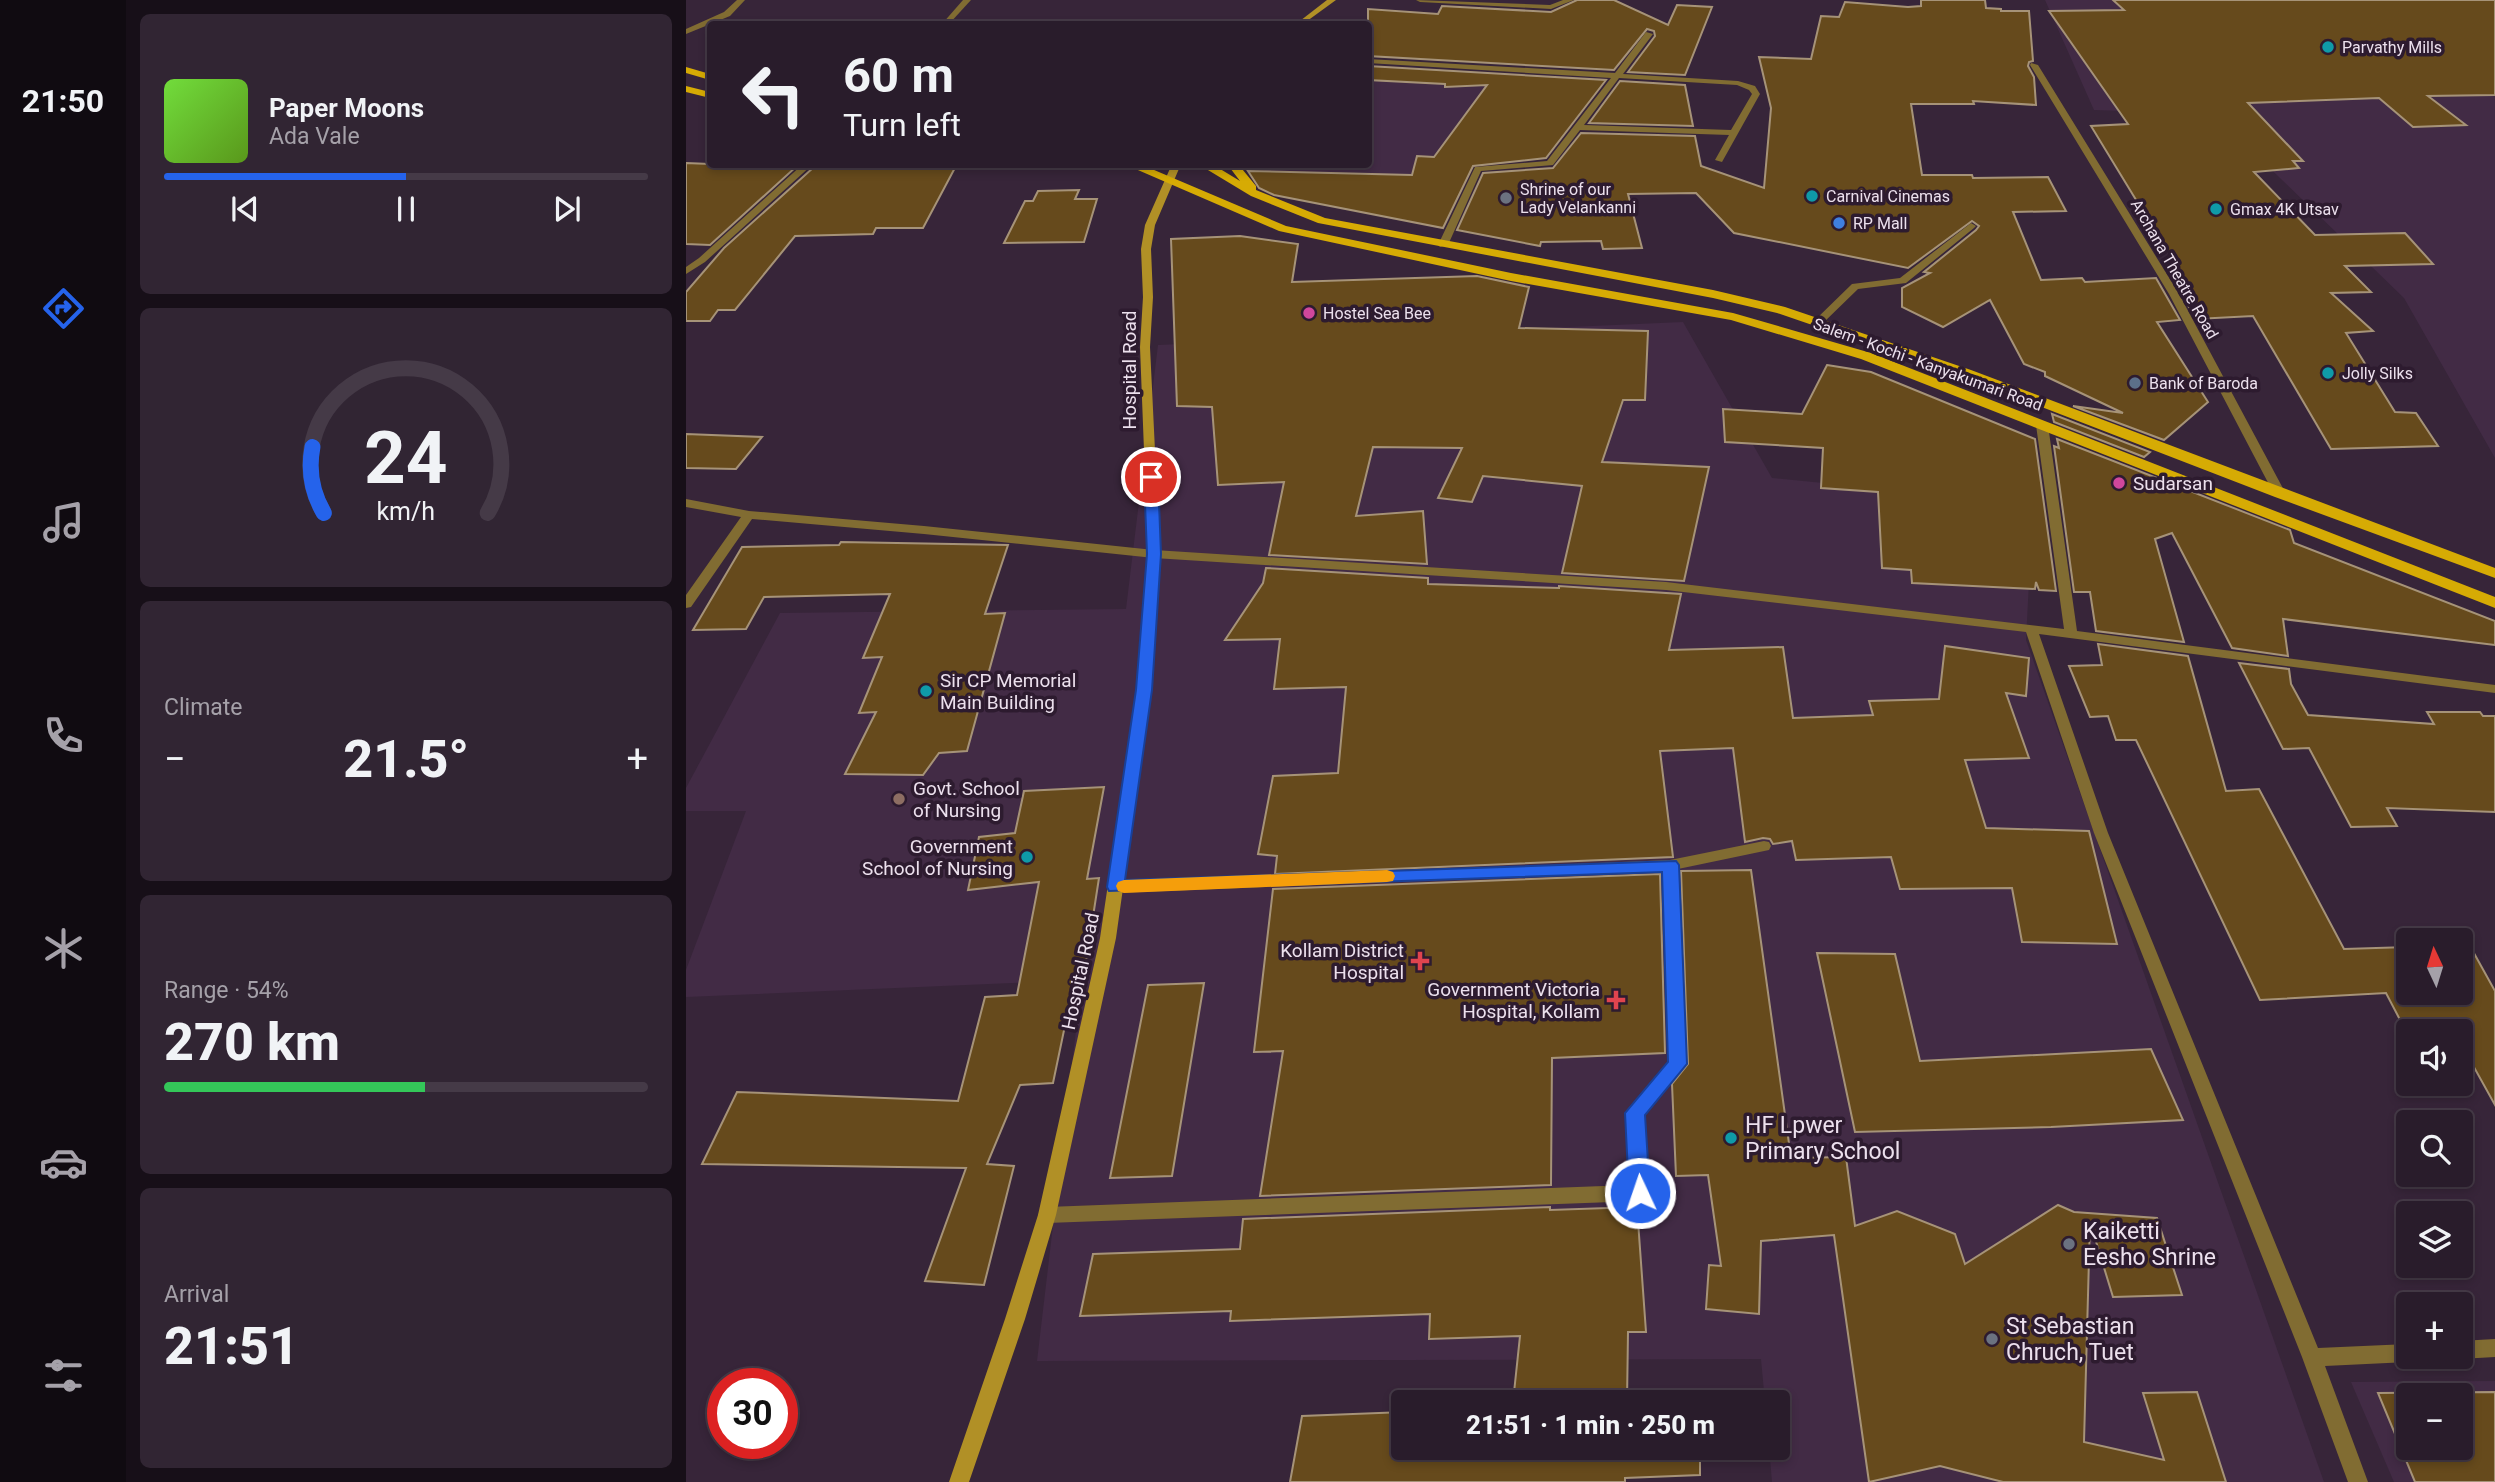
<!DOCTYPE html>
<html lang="en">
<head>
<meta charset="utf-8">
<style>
  body { margin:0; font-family:Roboto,sans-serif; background:#312533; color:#f1f3f6; height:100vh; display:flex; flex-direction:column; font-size:26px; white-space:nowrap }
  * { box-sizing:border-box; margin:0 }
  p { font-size:23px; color:#a5a1a9 }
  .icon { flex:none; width:38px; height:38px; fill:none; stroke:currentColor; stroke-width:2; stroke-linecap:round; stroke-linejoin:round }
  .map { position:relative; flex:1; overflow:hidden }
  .panel { display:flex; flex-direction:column; gap:14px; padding:14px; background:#170f18; width:560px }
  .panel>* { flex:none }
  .banner { position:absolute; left:21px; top:21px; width:665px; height:147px; border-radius:7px; box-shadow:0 4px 10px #0003,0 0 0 2px #453a47; background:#291c2b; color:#f1f3f6; overflow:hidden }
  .needle { width:46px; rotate:356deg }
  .buttons { position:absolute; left:1710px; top:928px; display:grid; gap:14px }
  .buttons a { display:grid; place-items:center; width:77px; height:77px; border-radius:7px; background:#291c2b; box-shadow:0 4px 10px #0003,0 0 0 2px #453a47; font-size:35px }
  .speed { position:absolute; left:21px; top:1368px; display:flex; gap:14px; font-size:35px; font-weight:700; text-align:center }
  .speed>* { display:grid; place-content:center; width:91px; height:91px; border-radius:50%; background:#291c2b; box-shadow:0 4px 10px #0003,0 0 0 2px #453a47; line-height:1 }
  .speed .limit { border:10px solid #d22; background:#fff; color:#111 }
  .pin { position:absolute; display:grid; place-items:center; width:60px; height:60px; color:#fff; margin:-30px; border:4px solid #fff; border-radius:50%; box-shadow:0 2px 7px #0007 }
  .me { position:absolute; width:77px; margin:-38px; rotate:357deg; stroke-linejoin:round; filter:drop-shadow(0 0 5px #0008) }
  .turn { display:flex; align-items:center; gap:24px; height:147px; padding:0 21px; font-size:32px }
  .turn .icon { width:91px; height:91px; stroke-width:2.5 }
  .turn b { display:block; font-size:49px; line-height:60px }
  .big { font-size:52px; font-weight:800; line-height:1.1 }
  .panel .tile { flex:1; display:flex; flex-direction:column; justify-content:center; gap:10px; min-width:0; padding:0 24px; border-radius:10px; background:#312533 }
  .panel .dial { align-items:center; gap:0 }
  .dial svg { height:182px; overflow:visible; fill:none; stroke:#453a47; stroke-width:7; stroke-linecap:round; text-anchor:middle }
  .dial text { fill:#f1f3f6; stroke:none }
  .song { display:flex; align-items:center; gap:21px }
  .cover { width:84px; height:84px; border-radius:10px; background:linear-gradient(135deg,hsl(100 70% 55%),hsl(90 70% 35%)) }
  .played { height:7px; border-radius:4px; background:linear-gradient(90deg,#2563eb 50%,#453a47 50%) }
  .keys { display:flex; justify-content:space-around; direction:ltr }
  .heat { display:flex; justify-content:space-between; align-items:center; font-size:38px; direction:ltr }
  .charge { height:10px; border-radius:5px; background:linear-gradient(90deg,#34c759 54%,#453a47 0) }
  .trip { position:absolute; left:705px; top:1390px; width:399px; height:70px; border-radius:7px; background:#291c2b; box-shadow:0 4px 10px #0003,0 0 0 2px #453a47; font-weight:800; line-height:70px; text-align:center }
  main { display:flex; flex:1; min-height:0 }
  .dock { display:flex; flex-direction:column; width:126px; justify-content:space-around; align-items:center; background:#100b11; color:#a5a1a9 }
  .dock .icon { width:49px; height:49px }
  .dock .active { color:#2563eb }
  .dock b { font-size:32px; color:#f1f3f6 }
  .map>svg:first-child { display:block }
</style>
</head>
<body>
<main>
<nav class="dock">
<b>21:50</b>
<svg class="icon active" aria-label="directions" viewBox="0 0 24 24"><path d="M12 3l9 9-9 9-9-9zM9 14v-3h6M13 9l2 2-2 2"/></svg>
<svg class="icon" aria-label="music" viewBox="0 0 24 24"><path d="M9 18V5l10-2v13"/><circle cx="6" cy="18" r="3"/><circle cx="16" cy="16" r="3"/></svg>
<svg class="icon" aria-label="phone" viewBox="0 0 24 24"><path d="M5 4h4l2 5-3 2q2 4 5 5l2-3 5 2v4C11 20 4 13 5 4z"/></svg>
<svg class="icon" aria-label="climate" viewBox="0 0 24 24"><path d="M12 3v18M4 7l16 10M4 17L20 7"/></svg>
<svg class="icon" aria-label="car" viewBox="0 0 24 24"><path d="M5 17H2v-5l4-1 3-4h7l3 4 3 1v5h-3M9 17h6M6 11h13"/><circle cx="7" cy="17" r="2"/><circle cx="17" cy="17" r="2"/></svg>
<svg class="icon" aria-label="filters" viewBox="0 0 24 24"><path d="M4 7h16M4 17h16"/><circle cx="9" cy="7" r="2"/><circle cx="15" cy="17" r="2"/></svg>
</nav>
<section class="panel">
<div class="tile">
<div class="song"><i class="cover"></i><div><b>Paper Moons</b><p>Ada Vale</p></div></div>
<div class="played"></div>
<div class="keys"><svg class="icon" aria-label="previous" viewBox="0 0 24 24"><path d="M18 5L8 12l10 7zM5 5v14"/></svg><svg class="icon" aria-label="pause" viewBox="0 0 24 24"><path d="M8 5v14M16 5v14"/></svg><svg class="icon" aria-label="next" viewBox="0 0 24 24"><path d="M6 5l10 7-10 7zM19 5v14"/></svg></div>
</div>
<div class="tile dial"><svg viewBox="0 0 100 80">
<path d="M14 69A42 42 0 1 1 86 69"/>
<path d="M14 69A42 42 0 0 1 9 40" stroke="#2563eb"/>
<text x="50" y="56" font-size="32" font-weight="700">24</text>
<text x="50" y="72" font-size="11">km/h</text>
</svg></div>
<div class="tile"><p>Climate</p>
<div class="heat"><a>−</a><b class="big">21.5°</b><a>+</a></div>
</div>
<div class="tile"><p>Range · 54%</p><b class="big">270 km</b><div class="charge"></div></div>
<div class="tile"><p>Arrival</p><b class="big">21:51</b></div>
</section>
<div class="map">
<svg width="1809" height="1482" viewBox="0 0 1809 1482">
  <rect width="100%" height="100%" fill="#372539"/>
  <g fill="#422b45" fill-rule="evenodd">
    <path d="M1359,0h450v458l-91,-160 -190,-184 -120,-4z"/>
    <path d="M683,68l235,14 -64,77 -73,9 -17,37 -155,-16 -39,-24 112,-1z"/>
    <path d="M997,322l89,156 261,26 -7,136 298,842h-552l-3,-35h9v-45h-13l-4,-43 -724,2 45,-381 -396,17v-27l60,-159h-60v-23l94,-175 346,-4 32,-264z"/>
    <path d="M1809,1381v101h-101l-43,-100zM1722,1395h52v52h-52z"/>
  </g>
  <g fill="#664a1c" stroke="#a69378" stroke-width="2" fill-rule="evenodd">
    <path d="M891,0h37l54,25 9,-20 35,2 -27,68 -57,-3 27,-36 -1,-5 -7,-2 -33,41 -246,-14v-47l70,5 4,-8 109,6z"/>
    <path d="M1235,0h64l1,8 15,1v2h28l4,50 -4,1 -1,4 6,11 2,28 -63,-4 1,3h-63l11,71h50l1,3 75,-1 18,34 -53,1 28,68 41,-2 3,4 71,-4 24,42 -23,2 51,80 -44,38 -91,-34 50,7 -78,-37v-4l-21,-8 -34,-64 -47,27 -41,-20v-19l28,-15 -6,-1 52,-42 3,-4 -7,-5 -64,47 -174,-35 -38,-40 -68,1 14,54 -39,1 -2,-8 -60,1 -1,4 -83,-16 26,-57 70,-5 28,-35 114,3 6,30 63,22 7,-80 -12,-51 52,2 10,-43 18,1 6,-15 63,5 13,-1z"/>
    <path d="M1427,0h382v95l-67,1 38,29 -53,2 -34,-29 -131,5 55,58h-10l6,7 -45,4 61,63 90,-2 28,31 -88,2 26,26 -40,1 42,38 -27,2 49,79 21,1 22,33 -107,3 -78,-133 -57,3 -24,-41 11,-1 -92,-151 37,-2 -79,-113 75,-1z"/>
    <path d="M682,66l238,14 -60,78 -73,8 -30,62 -169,-33 -15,-7 -11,-17 164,4 5,-19 17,1 53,-72 -42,2v-3l-77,-4z"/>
    <path d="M934,81l65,4 8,41 -104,-3z"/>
    <path d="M0,163l24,1 87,2 -87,79 -24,-1z"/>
    <path d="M211,164h60l-34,64h-47l-3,6 -78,2 -60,74h-17l-8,11h-24v-29l38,-44 90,-81z"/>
    <path d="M393,190l-4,9h22l-13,43 -80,1 21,-42h8l5,-10z"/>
    <path d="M554,236l58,8 -6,38 185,-6 52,11 -10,41 129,3 -3,69h-22l-21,62 107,5 -25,114 -122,-8 20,-87 -99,-10 -11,26 -34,-4 24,-50 -89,-1 -17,69 67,-5 4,53 -158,-9 15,-73 -66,3 -6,-78 -35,-1 -6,-167z"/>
    <path d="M1141,365l44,7 164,67 21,152 -17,-1 -3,-8 -1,7 -123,-6 -1,-13 -29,-2 -4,-76 -57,-4 2,-40 -98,-6 -2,-33 79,5z"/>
    <path d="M1366,414l98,38 -6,5 -90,-35z"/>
    <path d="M0,434l76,3 -26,32 -50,-1z"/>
    <path d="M1371,439l233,91 4,13 201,78v24l-212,-26 5,37 -56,-8 -60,-115 -17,6 29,103 -88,-11 -6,-39h-16l-20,-146 5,2z"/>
    <path d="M155,542l167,3 -23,69 20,-1 -38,138 -28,2 -16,22 -78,-1 31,-62 -17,1 23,-56 -19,1 27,-64 -126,3 -18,32 -53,1 49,-83 97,-2z"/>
    <path d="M580,568l162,10v6l131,4v-2l122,8 -12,56 114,-3 10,71 80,-3 -4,-14 70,-2 6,-53 84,12 -3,38 -20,-3 23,65 -64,2 21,68 103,3 28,113 -95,-2 -10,-54 -112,1 -9,-32 -95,3 -4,-19 -19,3 -3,-5 -7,-1 -18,4 -12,-94 -73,3 13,106 -398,17 2,-18 -19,-2 15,-78 65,-3 8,-86 -72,2 6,-50 -55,1 38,-57z"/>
    <path d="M1412,644l90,12 38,135 33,-2 85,160 64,-2v45h52v-46h10l25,45v114l-35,-63v-11h-52v4l-22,-42 -126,7 -124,-260h-20l-8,-24 -18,1 -21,-51 33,-1z"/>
    <path d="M1553,663l50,6 2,15 17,31 126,9 -7,-12h53l3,4h12v96l-108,-4 10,18 -46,1 -42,-79 -26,1z"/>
    <path d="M418,787l-17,92 12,-1 -14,90h-8l-24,115 -33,2 -33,79 27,2 -30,119 -59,-4 41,-113 -264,-4 35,-72 221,9 27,-104 32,-2 22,-113 -71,8 11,-53 36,-4 9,-42z"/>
    <path d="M1065,870l40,288 55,-1 9,69 42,-15 58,23 10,30 93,-59 16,7 83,6 25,77 -69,2 -23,-75 -6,220 80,18 -21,-67 54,-1 29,90h-223l-63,-16 -71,16 -35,-247 -73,6 -2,73 -53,-5 3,-44 12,1 -13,-91 -32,1 -4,-92 16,-20 -7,-193z"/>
    <path d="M974,874l5,179 -113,5 -1,127 -291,11 23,-145 -29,1 19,-163z"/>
    <path d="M1131,953l78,1 25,107 231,-12 32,71 -132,7 -196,5z"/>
    <path d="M518,983l-32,193 -62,2 38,-193z"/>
    <path d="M864,1207v3l87,-3 9,125h-18l-1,70h-114l7,-66 -91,3 1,-25 -200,7 1,-10 -151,5 13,-62 147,-5 3,-30z"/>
    <path d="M1809,1392v90h-80l-37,-89zM1722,1395h52v52h-52z"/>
    <path d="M718,1412v35h296v28l-75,3v4h-335l12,-66z"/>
  </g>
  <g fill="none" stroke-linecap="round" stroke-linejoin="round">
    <g fill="#816c32" fill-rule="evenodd">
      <path d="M730,0l134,5 13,-5h11l-23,9 -131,-7z"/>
      <path d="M960,32l7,2 -30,40 115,7 17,5 5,8 -38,68 -7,-2 14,-25 -149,-5 -27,35 -72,6 -33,74 -8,2 -2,-2 37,-78 72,-6 64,-83 -243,-15v-4l247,14zM933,78l118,7 12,5 3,4 -21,36 -147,-5z"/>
    </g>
    <g fill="#816c32" fill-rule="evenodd">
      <path d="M51,0h8l-15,16 -44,18v-5l38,-17z"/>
      <path d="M277,0h8l-22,24h-7z"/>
      <path d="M1345,63l7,2 141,229 107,200 -2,2h-8l-2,-2 -105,-200 -139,-229z"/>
      <path d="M117,164h10l-108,98 -19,12v-7l13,-9z"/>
      <path d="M1285,223l5,3 -2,2 -68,55 -48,6 -36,35 -9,-2 39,-38 48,-6z"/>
      <path d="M1356,422l6,3 29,206 418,54v8l-456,-59 69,199 210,515 90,-4v12h8l-1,4 -7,2 -83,4 43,116h-20l-46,-125 -208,-524 -68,-201 -360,-42 -512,-32 -230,-24 -172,-15 -61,88 -5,1v-13l55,-78 -55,-10v-8l63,12 175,15 230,24 512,32 398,47 -28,-204z"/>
      <path d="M1078,841l5,1 2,4 -2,4 -91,19 7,195 -41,51 5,78 -3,6 -6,2 -593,22 -6,-2 -3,-6 3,-6 6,-2 583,-22 -4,-72 42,-51 -5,-191 -548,22 -5,-2 -3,-4 3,-4 560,-23z"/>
      <path d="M1809,1339v18l-35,2 -7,-3h7v-15z"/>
    </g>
    <g fill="#b19026" fill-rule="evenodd">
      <path d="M641,0h9l-33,24h-7z"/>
      <path d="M486,164h9l-26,61 -4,24 2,48 -3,50 10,207 -9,135 -35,249 -60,277 -31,104 -56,163h-20l56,-163 33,-104 62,-277 37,-249 11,-135 -8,-207 3,-50 -2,-48 4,-24z"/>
    </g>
    <g fill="#d6ab04" fill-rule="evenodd">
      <path d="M0,67l24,7v6l-24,-7z"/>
      <path d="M0,86l24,6v6l-24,-6z"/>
      <path d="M438,164h16l146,62 225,47 222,40 138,40 624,244v11l-634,-249 -130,-39 -220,-39 -232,-50z"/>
      <path d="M512,164h14l28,17 -13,-17h11l18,22v4l69,28 388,72 72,17 186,63 524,198v10l-220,-81 -314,-121 -184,-63 -64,-15 -395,-75 -67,-27z"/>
    </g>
  </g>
  <path fill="#2563eb" stroke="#184099" stroke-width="2" d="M465,473l7,4 3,77 -9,136 -27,190 551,-19 3,4 8,199 -42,51 5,78 -3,7 -7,2 -8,-2 -3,-7 -4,-80 43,-51 -6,-190 -553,19 -2,-4 29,-197 11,-136 -3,-77z"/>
  <path fill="#f59e0b" d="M701,870l6,2 2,4 -2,5 -6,1 -263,11 -6,-2 -2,-5 2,-4 6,-2z"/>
  <g fill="#0f9aa8" stroke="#2d1b2f" stroke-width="2.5">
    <circle cx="1642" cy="47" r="7"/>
    <circle cx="1126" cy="196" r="7"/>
    <circle cx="1530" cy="209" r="7"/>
    <circle cx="1642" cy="373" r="7"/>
    <circle cx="240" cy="691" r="7"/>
    <circle cx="341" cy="857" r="7"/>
    <circle cx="1045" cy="1138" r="7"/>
  </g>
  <g fill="#6b7280" stroke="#2d1b2f" stroke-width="2.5">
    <circle cx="820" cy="198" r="7"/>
    <circle cx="1383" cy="1244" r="7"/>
    <circle cx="1306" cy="1339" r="7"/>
  </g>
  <circle fill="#3f7fe0" stroke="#2d1b2f" stroke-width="2.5" cx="1153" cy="223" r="7"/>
  <g fill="#d1479c" stroke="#2d1b2f" stroke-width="2.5">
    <circle cx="623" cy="313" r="7"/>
    <circle cx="1433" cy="483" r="7"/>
  </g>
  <circle fill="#5c6f8a" stroke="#2d1b2f" stroke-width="2.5" cx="1449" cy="383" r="7"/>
  <circle fill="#8d6e63" stroke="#2d1b2f" stroke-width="2.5" cx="213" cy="799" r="7"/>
  <g fill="#e0444e" stroke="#2d1b2f" stroke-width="2.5">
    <path d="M730.5 950.5h7v7h7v7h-7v7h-7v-7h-7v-7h7z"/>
    <path d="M926.5 989.5h7v7h7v7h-7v7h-7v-7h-7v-7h7z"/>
  </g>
  <g text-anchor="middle" stroke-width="7" stroke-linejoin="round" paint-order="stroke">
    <g font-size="16" fill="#ece0ed" stroke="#2d1b2f" text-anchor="start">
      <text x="1656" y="53">Parvathy Mills</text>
      <text x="834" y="195">Shrine of our<tspan x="834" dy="18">Lady Velankanni</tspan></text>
      <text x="1140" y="202">Carnival Cinemas</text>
      <text x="1544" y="215">Gmax 4K Utsav</text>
      <text x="1167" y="229">RP Mall</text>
      <text x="637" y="319">Hostel Sea Bee</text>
      <text x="1656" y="379">Jolly Silks</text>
      <text x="1463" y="389">Bank of Baroda</text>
    </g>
    <g font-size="16" fill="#ece0ed" stroke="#2d1b2f">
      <text transform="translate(1489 269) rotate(60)" y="6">Archana Theatre Road</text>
      <text transform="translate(1242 364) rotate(20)" y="6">Salem - Kochi - Kanyakumari Road</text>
    </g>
    <g font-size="19" fill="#ece0ed" stroke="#2d1b2f">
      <text transform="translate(443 370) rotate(-90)" y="7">Hospital Road</text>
      <text transform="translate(394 971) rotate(-78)" y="7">Hospital Road</text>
    </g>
    <g font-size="19" fill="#ece0ed" stroke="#2d1b2f" text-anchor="start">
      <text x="1447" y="490">Sudarsan</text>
      <text x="254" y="687">Sir CP Memorial<tspan x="254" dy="22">Main Building</tspan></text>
      <text x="227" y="795">Govt. School<tspan x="227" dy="22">of Nursing</tspan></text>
      <text x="327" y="853" text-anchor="end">Government<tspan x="327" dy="22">School of Nursing</tspan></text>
      <text x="718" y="957" text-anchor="end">Kollam District<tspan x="718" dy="22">Hospital</tspan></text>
      <text x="914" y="996" text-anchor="end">Government Victoria<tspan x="914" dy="22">Hospital, Kollam</tspan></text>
    </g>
    <g font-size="23" fill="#ece0ed" stroke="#2d1b2f" text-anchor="start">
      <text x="1059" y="1133">HF Lpwer<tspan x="1059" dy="26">Primary School</tspan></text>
      <text x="1397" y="1239">Kaiketti<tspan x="1397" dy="26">Eesho Shrine</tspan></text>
      <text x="1320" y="1334">St Sebastian<tspan x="1320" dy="26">Chruch, Tuet</tspan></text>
    </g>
  </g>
</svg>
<div class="buttons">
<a><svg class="needle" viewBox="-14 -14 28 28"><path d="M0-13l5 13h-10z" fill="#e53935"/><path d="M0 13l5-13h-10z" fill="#a5a1a9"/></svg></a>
<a><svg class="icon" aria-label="sound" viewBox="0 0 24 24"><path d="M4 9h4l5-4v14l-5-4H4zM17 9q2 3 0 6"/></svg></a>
<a><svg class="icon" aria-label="search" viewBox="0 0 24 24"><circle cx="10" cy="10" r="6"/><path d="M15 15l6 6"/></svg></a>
<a><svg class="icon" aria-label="layers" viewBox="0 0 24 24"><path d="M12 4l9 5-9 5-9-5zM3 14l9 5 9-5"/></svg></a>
<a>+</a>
<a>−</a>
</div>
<div class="speed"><div class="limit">30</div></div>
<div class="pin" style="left:465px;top:477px;background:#d93025"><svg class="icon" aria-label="arrive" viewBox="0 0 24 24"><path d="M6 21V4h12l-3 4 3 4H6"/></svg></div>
<svg class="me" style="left:954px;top:1193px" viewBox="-20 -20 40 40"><circle r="17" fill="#2563eb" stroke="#fff" stroke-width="3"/><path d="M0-11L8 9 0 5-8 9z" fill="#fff"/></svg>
<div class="trip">21:51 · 1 min · 250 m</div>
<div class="banner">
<div class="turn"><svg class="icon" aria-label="left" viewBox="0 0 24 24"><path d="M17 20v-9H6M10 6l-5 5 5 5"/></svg><div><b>60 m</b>Turn left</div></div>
</div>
</div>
</main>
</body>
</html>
